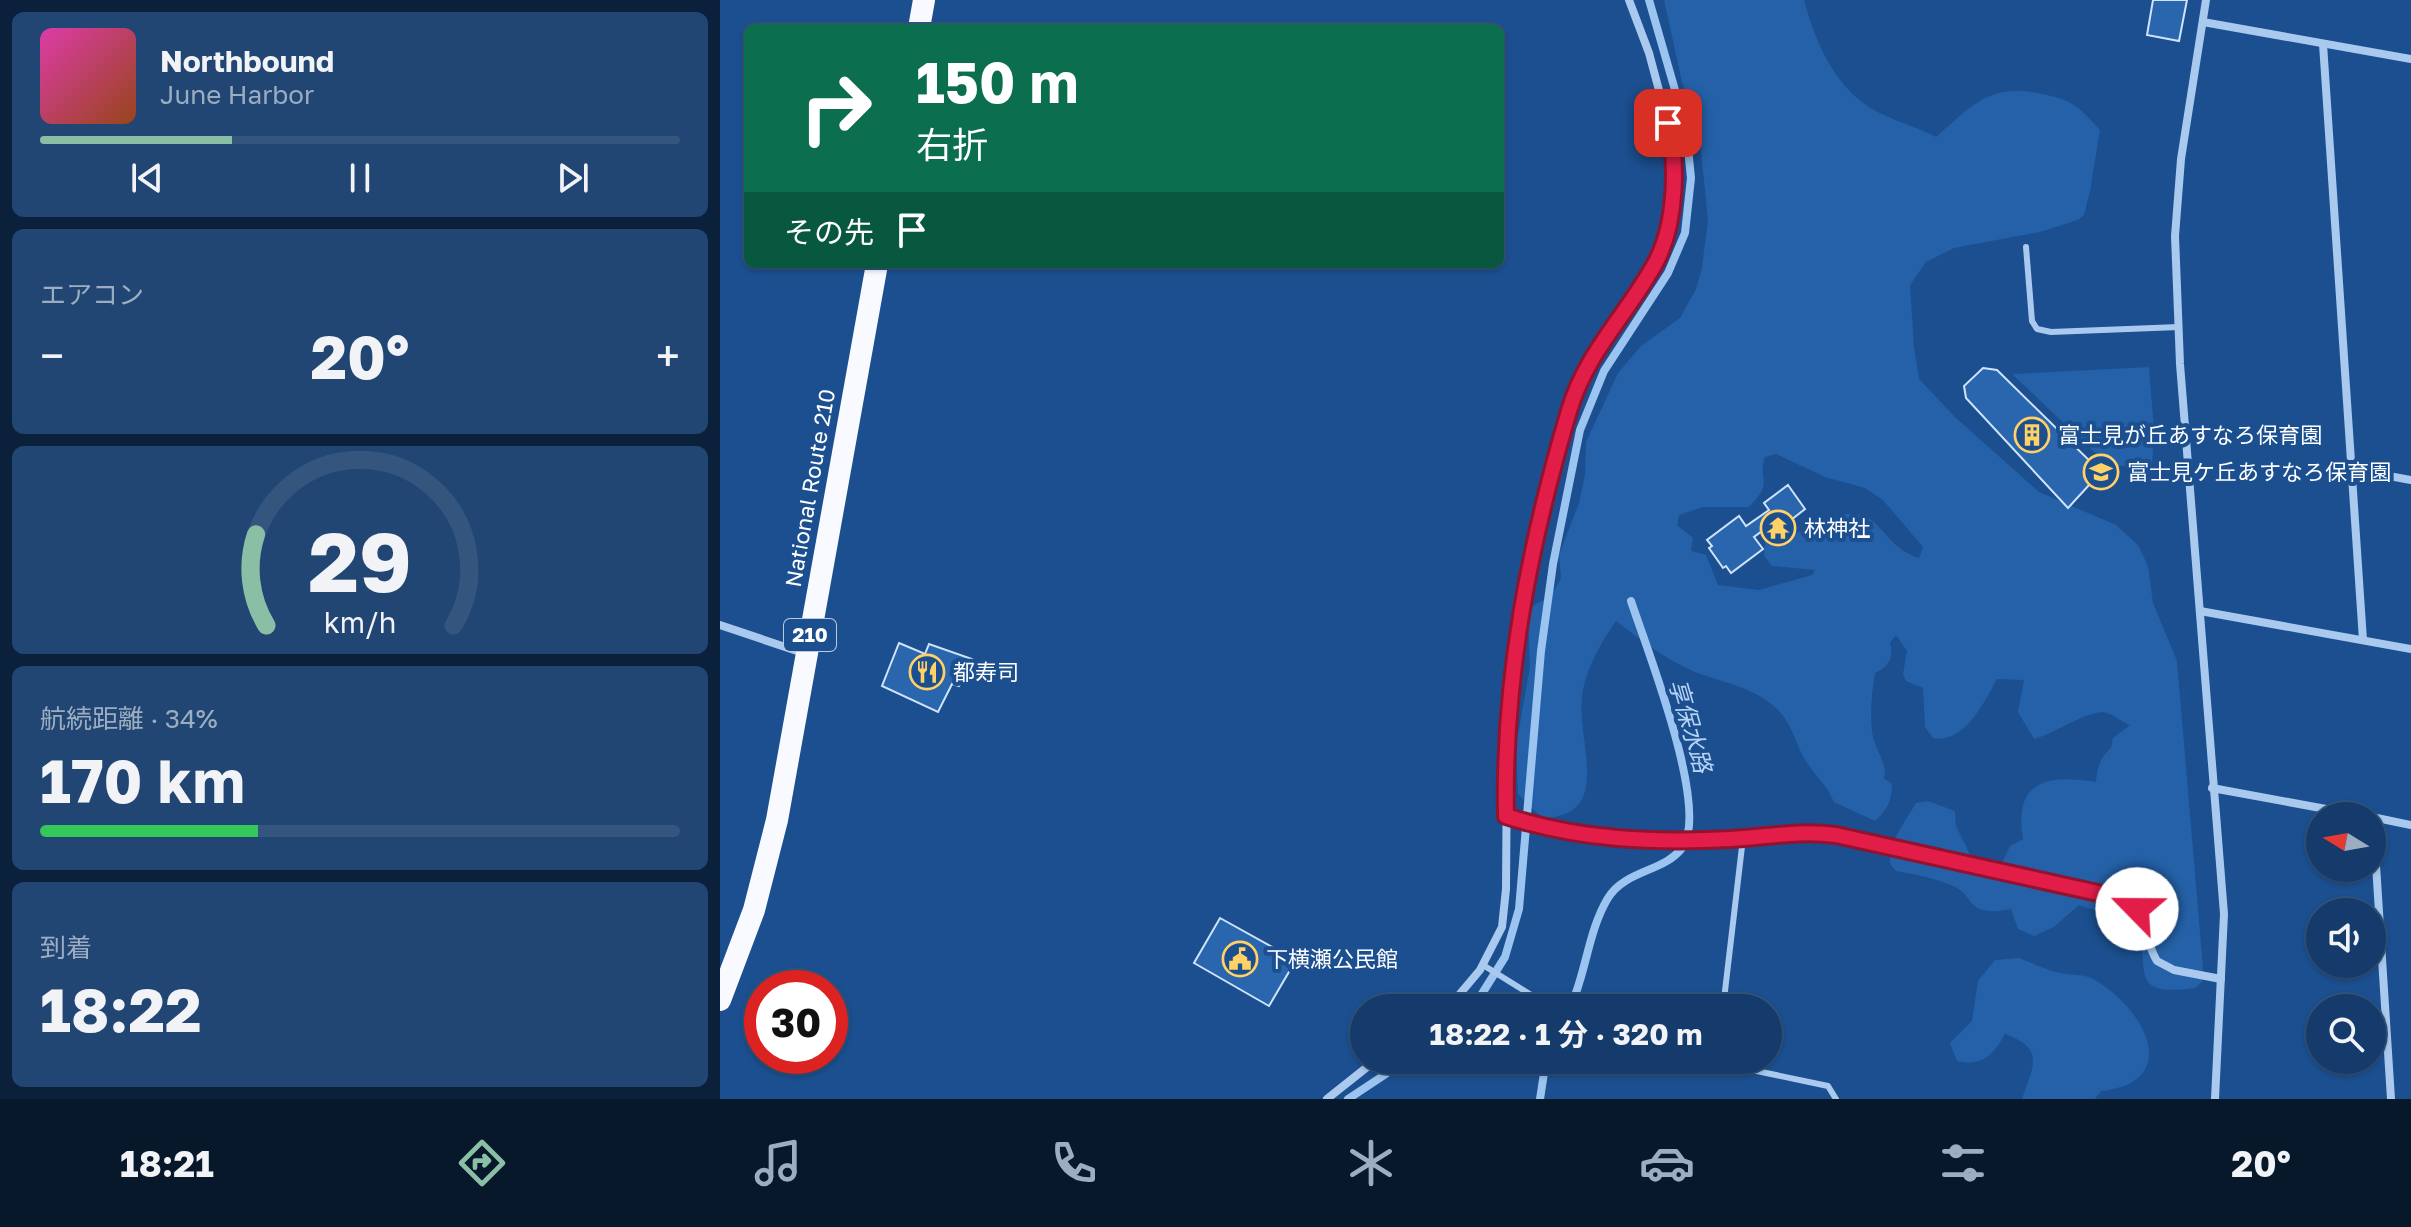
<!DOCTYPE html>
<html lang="ja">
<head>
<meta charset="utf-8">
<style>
  body { margin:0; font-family:"Golos Text","Noto Sans JP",sans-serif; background:#214673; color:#f1f3f6; height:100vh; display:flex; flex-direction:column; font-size:30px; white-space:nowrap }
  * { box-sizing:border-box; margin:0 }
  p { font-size:26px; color:#9dadc1 }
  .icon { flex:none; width:44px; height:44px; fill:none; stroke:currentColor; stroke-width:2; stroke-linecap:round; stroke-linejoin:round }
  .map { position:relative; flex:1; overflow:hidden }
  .side { display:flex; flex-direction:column; gap:12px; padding:12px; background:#0b203b; width:720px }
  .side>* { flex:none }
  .top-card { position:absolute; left:24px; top:24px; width:760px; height:244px; border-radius:12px; box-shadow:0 2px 6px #0004,0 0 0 2px #33557e; background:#0b6e4f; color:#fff; overflow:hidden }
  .needle { width:52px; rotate:281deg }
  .fabs { position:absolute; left:1586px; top:802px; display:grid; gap:16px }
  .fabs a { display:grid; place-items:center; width:80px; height:80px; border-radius:50%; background:#143b6b; box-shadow:0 2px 6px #0004,0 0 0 2px #33557e; font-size:40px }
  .speed { position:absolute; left:24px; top:970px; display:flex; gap:16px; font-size:40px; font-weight:700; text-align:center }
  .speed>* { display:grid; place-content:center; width:104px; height:104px; border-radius:50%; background:#143b6b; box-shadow:0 2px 6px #0004,0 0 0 2px #33557e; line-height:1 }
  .speed .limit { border:12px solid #d22; background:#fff; color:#111 }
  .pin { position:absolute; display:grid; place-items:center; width:68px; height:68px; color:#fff; margin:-34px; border-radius:16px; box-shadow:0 4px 12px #0006 }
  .me { position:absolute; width:88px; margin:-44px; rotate:293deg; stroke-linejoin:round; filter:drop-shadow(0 0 6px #0008) }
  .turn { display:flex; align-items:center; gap:28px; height:168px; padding:0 40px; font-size:36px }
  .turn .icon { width:104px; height:104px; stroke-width:2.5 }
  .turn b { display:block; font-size:56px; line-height:68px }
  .then { display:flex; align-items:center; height:76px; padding:0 40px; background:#0003; gap:16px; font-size:30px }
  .big { font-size:60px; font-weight:700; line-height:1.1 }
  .side .widget { flex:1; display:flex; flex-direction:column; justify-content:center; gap:12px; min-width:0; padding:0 28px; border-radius:12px; background:#214673 }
  .side .dial { align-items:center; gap:0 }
  .dial svg { height:208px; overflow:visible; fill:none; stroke:#33557e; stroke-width:7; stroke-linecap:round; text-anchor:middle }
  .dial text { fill:#f1f3f6; stroke:none }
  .song { display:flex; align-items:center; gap:24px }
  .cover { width:96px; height:96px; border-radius:12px; background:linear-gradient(135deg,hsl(320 70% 55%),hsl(20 70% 35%)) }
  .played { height:8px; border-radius:4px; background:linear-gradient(90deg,#8abfa5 30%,#33557e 30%) }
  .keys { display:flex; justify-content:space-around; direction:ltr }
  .heat { display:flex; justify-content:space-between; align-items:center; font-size:44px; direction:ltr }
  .charge { height:12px; border-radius:6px; background:linear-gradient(90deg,#34c759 34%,#33557e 0) }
  .trip { position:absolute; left:630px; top:994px; width:432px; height:80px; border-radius:40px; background:#143b6b; box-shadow:0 2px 6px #0004,0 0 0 2px #33557e; font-weight:700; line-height:80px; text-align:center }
  .tab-bar { display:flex; height:128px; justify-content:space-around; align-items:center; background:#08182b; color:#9dadc1 }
  .tab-bar .icon { width:56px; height:56px }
  .tab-bar .selected { color:#8abfa5 }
  .tab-bar b { font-size:36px; color:#f1f3f6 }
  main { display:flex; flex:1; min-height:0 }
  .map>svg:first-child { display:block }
</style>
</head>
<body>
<main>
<section class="side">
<div class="widget">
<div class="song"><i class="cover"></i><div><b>Northbound</b><p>June Harbor</p></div></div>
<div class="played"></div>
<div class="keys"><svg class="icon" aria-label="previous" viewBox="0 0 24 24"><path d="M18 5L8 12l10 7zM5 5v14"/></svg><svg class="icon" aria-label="pause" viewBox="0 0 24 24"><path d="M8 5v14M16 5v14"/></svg><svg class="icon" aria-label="next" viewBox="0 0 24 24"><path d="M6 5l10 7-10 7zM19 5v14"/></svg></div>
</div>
<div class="widget"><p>エアコン</p>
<div class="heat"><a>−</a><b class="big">20°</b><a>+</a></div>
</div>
<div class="widget dial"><svg viewBox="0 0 100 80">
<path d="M14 69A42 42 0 1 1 86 69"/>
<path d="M14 69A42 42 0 0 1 10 34" stroke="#8abfa5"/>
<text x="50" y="56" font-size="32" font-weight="700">29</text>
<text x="50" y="72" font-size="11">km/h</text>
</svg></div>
<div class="widget"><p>航続距離 · 34%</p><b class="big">170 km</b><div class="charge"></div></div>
<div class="widget"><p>到着</p><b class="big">18:22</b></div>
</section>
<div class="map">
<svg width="1691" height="1099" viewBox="0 0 1691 1099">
  <rect width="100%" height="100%" fill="#1b4f8f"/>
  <g fill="#2461a8" fill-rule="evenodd">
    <path d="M944,0h140c12,45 34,95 80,115 17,8 35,13 52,22 34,-30 53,-54 102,-44 36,8 37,10 62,37l-10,61 -6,24 -6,5 -38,12 -86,16 -28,14 -16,23 4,62 5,32 36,38 84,75 77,33 22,20 10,21 5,37 24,58 26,307 -1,14 -7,6c-77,11 -36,-29 -64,-60 -12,-13 -36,-17 -52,-23l-25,22 -20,9 -16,-7 -7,-20c-48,9 -34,-14 -60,-24 -17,-7 -37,-11 -55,-14l-6,-7c0,-25 14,-40 26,-61l12,-2 27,10 1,15 19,39 23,6 12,-25 13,-7c-10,-58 24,-65 73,-57 1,-14 4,-25 15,-34l2,-10 17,-13c-8,-3 -16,-10 -23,-12 -17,-5 -52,21 -73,26l-16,-27 6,-32 -27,-1c-13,24 -33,65 -64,59l-8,-11 -2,-39 -17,-7 -3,-7 4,-23 -11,-16 -6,8c4,16 -1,23 -15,30 -3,20 -6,42 -2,64 3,14 15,27 11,41l8,6c0,16 -5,27 -17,37l-41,-19c-9,-20 -13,-19 -24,-35 -14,-18 -16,-42 -33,-58 -24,-23 -55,-26 -84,-38 -28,-12 -52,-31 -77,-50 -15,22 -32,50 -34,78 -5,44 32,118 -40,119l-24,-24 -2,-48 14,-79 -2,-51 6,-11 17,-9 10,-18 -2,-23 20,-52 6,-28 1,-33 32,-69 23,-27 39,-28 16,-29 6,-22 6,-47 -9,-89 -17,-49zM1056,454l49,23 40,11 18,12 40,47 -4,11c-22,-7 -28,-19 -43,-34 -23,-23 -59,-2 -82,11l-17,-7 -12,7 -1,21 8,10 43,4 -3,5 -53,15 -41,-5 -12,-30 -15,-4 2,-13 -16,-13 2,-10 24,-8h46c26,-26 8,-25 16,-50z"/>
    <path d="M1429,367l5,62 -2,37h-43l-97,-92z"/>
    <path d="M1299,958c14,5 27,12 41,15 10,2 22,1 31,5 50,25 96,104 10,113l-6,8h-73c11,-33 24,-50 -17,-65 -11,20 -22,33 -48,27l-7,-18 22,-22 6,-40 17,-21z"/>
  </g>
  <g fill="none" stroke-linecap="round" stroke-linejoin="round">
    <g stroke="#9cc4f0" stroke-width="8">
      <path d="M753,1008l32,-51 14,-48 22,-258 12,-87 27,-134 24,-59 64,-98 17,-40 6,-55 -5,-50 -37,-128"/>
      <path d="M850,1008c16,-34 18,-77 38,-110 17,-28 56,-26 74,-50 29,-38 -36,-201 -51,-247"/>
      <path d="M628,1099l59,-39"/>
      <path d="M820,1099l6,-39"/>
    </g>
  </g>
  <g fill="#2a66ad" stroke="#cfe3fa" stroke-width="2">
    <path d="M1433,0h34l-8,41 -32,-6z"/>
    <path d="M1263,368l14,2 104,102 -33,36 -102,-110 -2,-12z"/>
    <path d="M1068,485l17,24 -23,18 -5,-7 -23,17 9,12 -32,24 -5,-7 -3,2 -14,-20 3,-2 -5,-6 32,-24 7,10 23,-16 -5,-7z"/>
    <path d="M179,643l26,11 4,-10 43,15 -13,27 -7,-2 -14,28 -56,-26z"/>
    <path d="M500,918l54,30 3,7 16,10 -24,41 -75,-43z"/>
  </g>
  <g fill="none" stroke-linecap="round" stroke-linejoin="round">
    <g stroke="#a9c9ee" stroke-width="6">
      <path d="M1306,247l6,74 5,8 14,3 128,-5"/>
      <path d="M763,965l69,43"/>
      <path d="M1003,1008l20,-170"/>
      <path d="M1000,1060l18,7 90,19 8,13"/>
    </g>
    <g stroke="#a9c9ee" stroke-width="8">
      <path d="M1486,0l-25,159 -6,77 5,128 44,550 -9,185"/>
      <path d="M1483,22l208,37"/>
      <path d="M1603,44l40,596"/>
      <path d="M1631,469l60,11"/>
      <path d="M1480,611l211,38"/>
      <path d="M0,625l86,29"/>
      <path d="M1492,788l152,28"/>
      <path d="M786,816l29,9 96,15 191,-6 294,63c33,11 26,40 41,64l17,9 47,9"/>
      <path d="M1652,817l39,8"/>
      <path d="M1653,818l18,281"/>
      <path d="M728,1008l32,-38 22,-43 4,-38 1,-134 8,-109 11,-62 43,-173 23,-55 65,-96 8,-26 8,-57 -2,-42 -22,-82 -20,-53"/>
      <path d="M607,1099l49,-39"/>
    </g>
    <g stroke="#f8faff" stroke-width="22">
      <path d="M199,28l5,-28"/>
      <path d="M0,1000l34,-90 23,-90 100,-556"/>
    </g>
  </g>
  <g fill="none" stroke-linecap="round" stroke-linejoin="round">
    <g stroke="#92132f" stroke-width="20">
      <path id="route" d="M948,123c10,40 8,99 -11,137 -28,53 -70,90 -88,151 -39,131 -66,267 -63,405 73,24 149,27 225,23 36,-2 68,-9 105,-4l280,62 21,12"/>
    </g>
    <use href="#route" stroke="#e11d48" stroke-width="14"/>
  </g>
  <defs>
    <g id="building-ring" transform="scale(1.8)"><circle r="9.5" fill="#1b4f8f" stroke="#ffd166" stroke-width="1.5"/><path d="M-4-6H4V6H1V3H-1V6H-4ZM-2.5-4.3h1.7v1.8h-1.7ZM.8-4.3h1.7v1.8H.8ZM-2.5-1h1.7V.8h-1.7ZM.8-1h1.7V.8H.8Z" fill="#ffd166"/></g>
    <g id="school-ring" transform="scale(1.8)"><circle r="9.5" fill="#1b4f8f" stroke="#ffd166" stroke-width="1.5"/><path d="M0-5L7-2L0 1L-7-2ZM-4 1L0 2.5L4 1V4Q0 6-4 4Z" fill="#ffd166"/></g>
    <g id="temple-ring" transform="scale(1.8)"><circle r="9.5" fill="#1b4f8f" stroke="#ffd166" stroke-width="1.5"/><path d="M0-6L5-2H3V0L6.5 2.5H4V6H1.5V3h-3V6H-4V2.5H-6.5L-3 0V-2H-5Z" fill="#ffd166"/></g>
    <g id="restaurant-ring" transform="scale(1.8)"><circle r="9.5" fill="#1b4f8f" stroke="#ffd166" stroke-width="1.5"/><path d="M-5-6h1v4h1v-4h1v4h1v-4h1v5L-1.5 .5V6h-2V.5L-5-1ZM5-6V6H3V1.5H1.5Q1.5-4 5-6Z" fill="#ffd166"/></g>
    <g id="civic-ring" transform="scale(1.8)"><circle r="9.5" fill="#1b4f8f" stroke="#ffd166" stroke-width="1.5"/><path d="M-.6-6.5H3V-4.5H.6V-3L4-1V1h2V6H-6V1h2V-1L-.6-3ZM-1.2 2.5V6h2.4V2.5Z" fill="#ffd166"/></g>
  </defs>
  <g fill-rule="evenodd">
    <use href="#building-ring" x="1312" y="435"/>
    <use href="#school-ring" x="1381" y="472"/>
    <use href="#temple-ring" x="1058" y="528"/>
    <use href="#restaurant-ring" x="207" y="672"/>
    <use href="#civic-ring" x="520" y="959"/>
  </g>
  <g text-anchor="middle" stroke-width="8" stroke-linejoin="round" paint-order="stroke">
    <rect fill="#1b4f8f" stroke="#bbcadd" stroke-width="2" x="64" y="619" width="52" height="32" rx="6"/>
    <g font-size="20" font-weight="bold" fill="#fff">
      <text x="90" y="642">210</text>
    </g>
    <g font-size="22" fill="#fff" stroke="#1b4f8f" text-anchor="start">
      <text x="1338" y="443">富士見が丘あすなろ保育園</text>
      <text x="1407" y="480">富士見ケ丘あすなろ保育園</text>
      <text x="1084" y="536">林神社</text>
      <text x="233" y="680">都寿司</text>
      <text x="546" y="967">下横瀬公民館</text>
    </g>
    <g font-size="22" fill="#fff" stroke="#1b4f8f">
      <text transform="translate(90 488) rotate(-80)" y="8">National Route 210</text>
    </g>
    <g font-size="24" font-style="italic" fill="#b5d3f5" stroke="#1b4f8f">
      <text transform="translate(970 726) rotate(74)" y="8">享保水路</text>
    </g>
  </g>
</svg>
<div class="fabs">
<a><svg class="needle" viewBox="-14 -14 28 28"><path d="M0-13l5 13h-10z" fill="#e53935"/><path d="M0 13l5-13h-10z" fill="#9dadc1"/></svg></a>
<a><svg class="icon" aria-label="sound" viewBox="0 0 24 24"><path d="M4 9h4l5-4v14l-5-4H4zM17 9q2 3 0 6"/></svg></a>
<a><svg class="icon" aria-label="search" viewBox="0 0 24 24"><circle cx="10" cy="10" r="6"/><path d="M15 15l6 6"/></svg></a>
</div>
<div class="speed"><div class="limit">30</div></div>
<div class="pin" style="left:948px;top:123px;background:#d93025"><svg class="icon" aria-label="arrive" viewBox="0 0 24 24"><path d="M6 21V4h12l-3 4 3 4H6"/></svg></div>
<svg class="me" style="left:1417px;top:909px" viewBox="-20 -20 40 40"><circle r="19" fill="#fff"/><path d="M0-13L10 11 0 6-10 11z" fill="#e11d48"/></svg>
<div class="trip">18:22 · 1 分 · 320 m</div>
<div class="top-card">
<div class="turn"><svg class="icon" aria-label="right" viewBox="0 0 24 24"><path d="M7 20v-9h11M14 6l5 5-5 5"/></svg><div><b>150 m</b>右折</div></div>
<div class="then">その先<svg class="icon" aria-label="arrive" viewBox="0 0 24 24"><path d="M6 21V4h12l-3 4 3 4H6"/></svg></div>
</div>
</div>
</main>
<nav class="tab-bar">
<b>18:21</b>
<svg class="icon selected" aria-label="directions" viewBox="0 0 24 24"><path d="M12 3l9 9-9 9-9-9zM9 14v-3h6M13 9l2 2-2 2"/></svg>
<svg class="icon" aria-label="music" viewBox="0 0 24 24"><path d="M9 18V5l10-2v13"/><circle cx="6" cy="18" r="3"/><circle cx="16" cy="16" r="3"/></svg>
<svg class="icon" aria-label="phone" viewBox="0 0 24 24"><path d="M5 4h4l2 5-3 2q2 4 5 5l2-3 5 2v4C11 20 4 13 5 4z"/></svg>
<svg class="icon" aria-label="climate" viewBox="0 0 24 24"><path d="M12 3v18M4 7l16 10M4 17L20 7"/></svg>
<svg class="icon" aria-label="car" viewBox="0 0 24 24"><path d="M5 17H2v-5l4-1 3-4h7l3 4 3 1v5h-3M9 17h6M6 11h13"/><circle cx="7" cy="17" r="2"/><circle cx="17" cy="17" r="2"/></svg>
<svg class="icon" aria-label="filters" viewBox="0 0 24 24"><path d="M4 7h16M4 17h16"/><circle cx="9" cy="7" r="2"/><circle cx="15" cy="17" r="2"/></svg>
<b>20°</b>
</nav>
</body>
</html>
